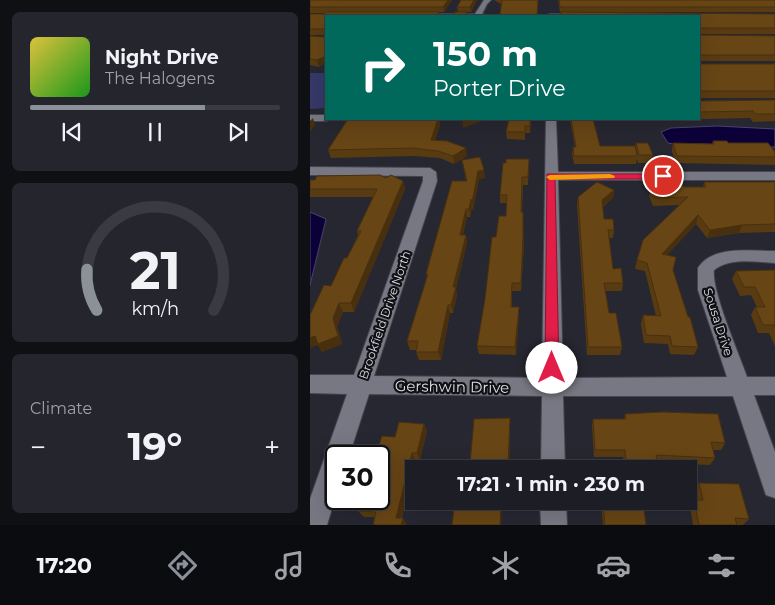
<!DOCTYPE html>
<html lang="en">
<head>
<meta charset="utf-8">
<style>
  body { margin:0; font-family:Montserrat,sans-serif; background:#25262d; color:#f1f3f6; height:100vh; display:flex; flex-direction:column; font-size:19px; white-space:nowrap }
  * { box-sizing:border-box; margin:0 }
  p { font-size:16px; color:#a0a2a7 }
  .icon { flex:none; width:28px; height:28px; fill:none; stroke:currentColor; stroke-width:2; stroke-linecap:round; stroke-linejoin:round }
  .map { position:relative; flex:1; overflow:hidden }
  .sheet { display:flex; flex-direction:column; gap:12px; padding:12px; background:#0f1014; width:310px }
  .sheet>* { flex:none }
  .top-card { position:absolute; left:15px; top:15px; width:375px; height:105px; border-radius:0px; box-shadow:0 5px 20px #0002,0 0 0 1px #3a3b42; background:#00695c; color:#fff; overflow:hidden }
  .speed { position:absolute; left:15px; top:445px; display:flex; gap:10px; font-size:25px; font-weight:700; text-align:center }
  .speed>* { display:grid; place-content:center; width:65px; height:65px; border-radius:50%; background:#1c1d25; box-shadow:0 5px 20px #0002,0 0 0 1px #3a3b42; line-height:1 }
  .speed .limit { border:2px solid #111; border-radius:8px; background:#fff; color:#111 }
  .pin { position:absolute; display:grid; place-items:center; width:42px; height:42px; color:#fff; margin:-21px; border:2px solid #fff; border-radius:50%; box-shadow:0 1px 5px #0007 }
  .me { position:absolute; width:55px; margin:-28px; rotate:0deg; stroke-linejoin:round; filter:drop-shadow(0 0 4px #0008) }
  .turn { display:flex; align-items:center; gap:18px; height:105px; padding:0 25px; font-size:22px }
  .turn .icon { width:65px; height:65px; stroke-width:2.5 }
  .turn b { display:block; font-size:35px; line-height:42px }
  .big { font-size:38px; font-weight:700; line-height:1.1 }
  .sheet .tile { flex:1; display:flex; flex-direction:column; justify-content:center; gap:8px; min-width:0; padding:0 18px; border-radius:8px; background:#25262d }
  .sheet .dial { align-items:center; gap:0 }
  .dial svg { height:130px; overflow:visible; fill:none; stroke:#3a3b42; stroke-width:7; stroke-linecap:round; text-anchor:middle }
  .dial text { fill:#f1f3f6; stroke:none }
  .song { display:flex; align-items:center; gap:15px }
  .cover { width:60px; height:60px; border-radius:8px; background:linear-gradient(135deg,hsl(50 70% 55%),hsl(120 70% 35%)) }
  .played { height:5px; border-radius:2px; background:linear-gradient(90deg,#8c9099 70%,#3a3b42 70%) }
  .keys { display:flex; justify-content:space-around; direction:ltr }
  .heat { display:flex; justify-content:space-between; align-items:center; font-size:28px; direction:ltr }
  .trip { position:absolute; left:95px; top:460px; width:292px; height:50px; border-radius:0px; background:#1c1d25; box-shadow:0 5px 20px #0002,0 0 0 1px #3a3b42; font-weight:700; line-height:50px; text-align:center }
  .tab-bar { display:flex; height:80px; justify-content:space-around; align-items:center; background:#0b0c0f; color:#a0a2a7 }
  .tab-bar .icon { width:35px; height:35px }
  .tab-bar .selected { color:#8c9099 }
  .tab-bar b { font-size:22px; color:#f1f3f6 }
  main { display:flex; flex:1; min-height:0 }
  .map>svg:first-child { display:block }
</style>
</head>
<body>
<main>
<section class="sheet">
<div class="tile">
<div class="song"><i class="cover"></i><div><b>Night Drive</b><p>The Halogens</p></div></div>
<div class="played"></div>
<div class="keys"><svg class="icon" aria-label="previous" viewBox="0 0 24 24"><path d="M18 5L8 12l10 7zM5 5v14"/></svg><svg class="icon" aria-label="pause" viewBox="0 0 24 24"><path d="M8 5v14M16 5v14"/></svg><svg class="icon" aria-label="next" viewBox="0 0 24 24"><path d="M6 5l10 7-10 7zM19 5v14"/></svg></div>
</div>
<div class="tile dial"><svg viewBox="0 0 100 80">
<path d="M14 69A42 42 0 1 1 86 69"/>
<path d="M14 69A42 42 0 0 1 8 44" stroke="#8c9099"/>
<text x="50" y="56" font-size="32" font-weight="700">21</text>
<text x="50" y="72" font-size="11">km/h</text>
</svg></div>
<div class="tile"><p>Climate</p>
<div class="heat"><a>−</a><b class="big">19°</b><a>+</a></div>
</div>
</section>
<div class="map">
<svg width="465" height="525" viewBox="0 0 465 525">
  <rect width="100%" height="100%" fill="#262731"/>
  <path fill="#363869" d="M0,73h16v35l-16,1z"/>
  <g fill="#0c0039" stroke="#4b436d">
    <path d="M407,126l58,3v18h-86l-21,-4 -7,-11 10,-4z"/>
    <path d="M0,212l16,7 -16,66z"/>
  </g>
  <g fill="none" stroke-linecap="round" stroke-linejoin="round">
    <g stroke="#45464e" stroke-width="2">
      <g id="minor">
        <path d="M174,0h7l-4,4 -5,10 8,2h-77l4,-2h58z"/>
        <path d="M240,14h33l4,2h-41z"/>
        <path d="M0,115h16v4h5l-5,2h-16z"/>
        <path d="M236,119h10l2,53h217v8h-217l5,198 164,-1 -29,-87v-22c14,-23 54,-17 77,-17v12c-19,-1 -45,-6 -61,7 -3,20 25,84 33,107h28v18h-21l21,57v46l-9,-3 -33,-99h-170l2,73h-24l1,-73 -173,-2 -20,62h-13v39l-9,30h-17v-26l37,-105 -37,-1v-18h44l69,-194v-5l-113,-1v-8l120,1 6,4 1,9 -63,195 168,2z"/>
        <path d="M230,501h26l1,24h-26z"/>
      </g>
    </g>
    <use href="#minor" fill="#777883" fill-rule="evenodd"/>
  </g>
  <g fill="#593b12">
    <path d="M0,0h142l-8,12h-65l-53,4v47l-7,4 -9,-2v-29l14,1 1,-2h-15v-21h14l2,-1h-16z"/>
    <path d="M167,0l-6,12h-13l-1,-5z"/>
    <path d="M184,0h44l-38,14 1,-10z"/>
    <path d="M248,0h217v12h-215z"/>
    <path d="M465,14v20h-76v1l76,1v25h-76v3h76v34h-75l1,3 74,-1v21l-22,1 -3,-4 -87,2 -1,-1h37v-103z"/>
    <path d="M38,119h91l1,6 -5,15 32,16 -13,8 -14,-6 -27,-2 -82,2 -3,-8z"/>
    <path d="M221,119l-1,14h-5v7l-18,-1 -1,-7z"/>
    <path d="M260,119h46l-23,1 7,26 35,1 1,-4 17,12 -2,8h-13l-1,-4 -1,5h-62l-2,-10 1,-7h2z"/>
    <path d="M403,141l62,11v13l-100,-2 -3,-12 1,-8 39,1z"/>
    <path d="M219,159l-1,26h-5l-1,27 2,34 -3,45h-9v16h7v8l-3,40 -37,-1 -2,-8 19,-109 10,-21v-13h-6v-8l6,-32z"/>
    <path d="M152,160l23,18 -6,1 -6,32 -1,-4 -2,10h-3l-4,18h3l1,8 -11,46 1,6 -4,18h-3l-9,47h-22l-3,-8v-2h-6l-3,-9 20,-63 -1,-4 40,-93z"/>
    <path d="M76,178l17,3 2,8 -51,123h-11l-6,14 5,18 -20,8 -4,-7 29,-87 11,-23 -1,-4 16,-34h-63v-17z"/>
    <path d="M394,182h71v50l-36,1 -32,5 -11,-14 -29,31 6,15 25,77 -4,8 -24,-1 -2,-10 -24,-1 -3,-19 2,-9 13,1 -11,-45 -10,-2 2,-9 42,-55 -26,1 -4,-10 2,-8h5l1,-5 27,4h19z"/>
    <path d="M304,190l-1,8 -10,9 1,12 10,11 -1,8h-4l4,31 10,14 -1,8h-17l4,22 13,34 -2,8h-33l-10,-150 1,-8z"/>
    <path d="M465,270v76l-6,-13h-11l-7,-18 4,-8h2l-6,-12 -11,1 -8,-17 4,-8z"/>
    <path d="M315,414l100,29 -4,7h-8l2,8 -5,7 -53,-2 -3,6h-30l-1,-12h-29l-2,-31 1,-7h31z"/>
    <path d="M200,418v8l-1,43h-38l-1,-5z"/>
    <path d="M114,424l3,7 -7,29h-5l-13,58h1l3,7h-33l2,-8h-11l-6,-6 21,-12 5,-41h-3l-4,-7 18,-14z"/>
    <path d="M389,483l50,36 -6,6h-50l-3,-19 4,-6h3l-2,-10z"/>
    <path d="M291,501h42l3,24h-43z"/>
  </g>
  <g fill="#48300f">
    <path d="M138,0h4l-8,12 -1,-5z"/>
    <path d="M164,0h3l-6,12 -1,-5z"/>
    <path d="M16,56v7l-7,4 -2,-7z"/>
    <path d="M3,118l2,7 -5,7v-11z"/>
    <path d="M128,119h1l1,6 -7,22 -2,-7z"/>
    <path d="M156,119h19v1l-22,8 -1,-8z"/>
    <path d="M156,148l1,8 -13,8 -1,-8z"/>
    <path d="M174,170l1,8 -6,1 -6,32 -1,-8 6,-32z"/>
    <path d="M93,181l2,8 -51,123 -3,-9z"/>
    <path d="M304,190l-1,8 -12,10 1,-8z"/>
    <path d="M161,199l1,8 -2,10 -1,-8z"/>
    <path d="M156,209l1,8 -6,26 -1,-8z"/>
    <path d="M213,212l1,34 -3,45v-8z"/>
    <path d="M388,215l-2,9 -36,38 2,-8z"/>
    <path d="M432,225l-3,8 -32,5 3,-8z"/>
    <path d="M156,235l1,8 -11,46 1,6 -4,18 -2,-8 2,-18z"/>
    <path d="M29,303l4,9 -6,14 5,18 -20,8 -4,-7 -8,3v-10l5,-2 18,-18z"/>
    <path d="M138,305l2,8 -9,47 -3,-8z"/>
    <path d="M209,307v8l-3,40 -1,-8z"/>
    <path d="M200,418v8l-1,43 -1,-6z"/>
    <path d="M114,424l3,7 -7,29 -3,-7z"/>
    <path d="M102,453l3,7 -15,64 -4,-6z"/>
    <path d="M191,501h1l-1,24h-1z"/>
    <path d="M93,518l4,6 -1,1h-5z"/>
  </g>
  <g fill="#674515" stroke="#48300f">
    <path d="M0,0h138l-5,7h-133z"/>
    <path d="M151,0h13l-4,7h-13z"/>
    <path d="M192,0h36l-1,16h-41l1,-2h3z"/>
    <path d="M249,0h216v7h-215z"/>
    <path d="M16,12h113l-2,4h-111v40l-9,4 -7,-1v-23l14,1 2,-6 -2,-2h-14v-15h14z"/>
    <path d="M145,12h12l-2,4h-12z"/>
    <path d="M251,12l214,2v14h-75l-1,2v-14h-138z"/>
    <path d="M389,33v2l76,1v19h-75l-1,1z"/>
    <path d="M389,58v6h76v27h-74l-2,2 2,8 74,-1v14h-20l-2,-3 -54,1z"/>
    <path d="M38,119h90l-7,21 16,1 19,7 -13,8 -15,-5 -26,-3 -84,2z"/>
    <path d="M199,119h21v7h-5v6h-19z"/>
    <path d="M261,119h22l7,27h35l2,10h-63l-1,-9h3z"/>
    <path d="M403,141h14l1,2h40l7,9v5l-98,-1 -4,-13 41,1z"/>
    <path d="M326,143h12l5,12h-14z"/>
    <path d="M170,157l4,13 -6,1 -6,32 -1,-4 -2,10h-3l-6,26h6l-13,52h3l-5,18h-3l-10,47h-22l2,-11h-11l21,-67h-2l26,-93h15l-5,-21z"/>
    <path d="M196,159h23l-1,18h-6l-1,35h2v25l-2,46h-9l-1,24h8l-4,40 -38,-1 8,-47 7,-62h4l3,-21h7l1,-21h-7l3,-32h3z"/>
    <path d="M70,175l6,3 5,-3 12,6 -52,122h-12l-6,15 5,18 -20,8 -3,-8 -5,2v-23l14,-30 7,1 13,-28h3l14,-27h-4l20,-42h-67v-9h5l2,-4z"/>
    <path d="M287,182l17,8 -12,10 2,19h9l1,11h-6l5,39 8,-1 2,15h-19l5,30h7l6,34h-34l-10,-150z"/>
    <path d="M371,182l3,5h22l-2,-5h71v42l-33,1 -32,5 -12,-15 -36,39 14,3 -3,13 15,47h2l8,30 -26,-1 -2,-10 -24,-1 -3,-20 18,1 -14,-53 -10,-3 6,-20 45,-43 -33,1 -4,-10h8l-2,-5z"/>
    <path d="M465,270v57l-1,-2h-11l-8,-18h10l-10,-20h-11l-8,-16z"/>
    <path d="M353,412l55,2 7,29 -14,-1 4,16 -59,-3 1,7h-31l-1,-12h-30l-2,-31h33l-1,-5z"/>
    <path d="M200,418l-2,45 -38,1 4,-45z"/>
    <path d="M89,422l25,2 -7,29h-5l-16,65h7l-2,7h-28l3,-13 -18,-1 4,-12h17v-24l6,-24h-8l5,-15 13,1z"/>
    <path d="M389,483l40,1 10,35 -14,-1 2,7h-38l-5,-25h9z"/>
    <path d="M145,501h46l-1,24h-48z"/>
    <path d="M293,501h40l3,24h-41z"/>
  </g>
  <path fill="#e11d48" stroke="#92132f" d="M237,174h116l4,2 -4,3h-108l4,189 -2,5 -5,1 -5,-1 -2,-5z"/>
  <path fill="#f59e0b" d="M300,174l5,2 -1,2 -64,2 -4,-3 4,-2z"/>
  <g text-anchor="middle" stroke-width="4.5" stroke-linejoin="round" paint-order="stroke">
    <g font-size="12" fill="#dddee5" stroke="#101115">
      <text transform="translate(75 315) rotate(-71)" y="4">Brookfield Drive North</text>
      <text transform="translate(408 322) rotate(72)" y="4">Sousa Drive</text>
    </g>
    <g font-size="15" fill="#dddee5" stroke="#101115">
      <text transform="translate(142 387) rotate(1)" y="5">Gershwin Drive</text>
    </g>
  </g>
</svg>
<div class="speed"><div class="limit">30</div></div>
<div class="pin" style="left:353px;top:176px;background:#d93025"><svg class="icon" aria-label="arrive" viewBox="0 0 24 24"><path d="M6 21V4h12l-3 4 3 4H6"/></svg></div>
<svg class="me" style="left:242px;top:368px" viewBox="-20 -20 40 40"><circle r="19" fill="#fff"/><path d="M0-13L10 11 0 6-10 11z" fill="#e11d48"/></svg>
<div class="trip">17:21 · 1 min · 230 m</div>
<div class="top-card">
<div class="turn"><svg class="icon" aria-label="right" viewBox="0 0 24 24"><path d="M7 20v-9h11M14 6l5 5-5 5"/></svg><div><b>150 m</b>Porter Drive</div></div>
</div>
</div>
</main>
<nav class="tab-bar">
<b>17:20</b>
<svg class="icon selected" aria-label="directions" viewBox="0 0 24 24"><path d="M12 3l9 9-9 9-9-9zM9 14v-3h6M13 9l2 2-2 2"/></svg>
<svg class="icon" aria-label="music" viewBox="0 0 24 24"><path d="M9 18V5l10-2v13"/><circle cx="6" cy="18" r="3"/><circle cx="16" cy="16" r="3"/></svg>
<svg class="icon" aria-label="phone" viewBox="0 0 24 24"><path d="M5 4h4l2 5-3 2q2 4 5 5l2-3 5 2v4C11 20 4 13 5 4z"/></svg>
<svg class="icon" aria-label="climate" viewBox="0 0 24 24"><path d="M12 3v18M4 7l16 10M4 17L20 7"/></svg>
<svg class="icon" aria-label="car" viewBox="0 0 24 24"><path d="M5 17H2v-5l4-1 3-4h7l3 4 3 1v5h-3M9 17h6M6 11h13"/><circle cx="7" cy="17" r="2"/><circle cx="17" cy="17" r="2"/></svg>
<svg class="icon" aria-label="filters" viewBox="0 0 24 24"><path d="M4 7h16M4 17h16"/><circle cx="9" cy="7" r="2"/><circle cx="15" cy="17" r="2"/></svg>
</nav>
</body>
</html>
